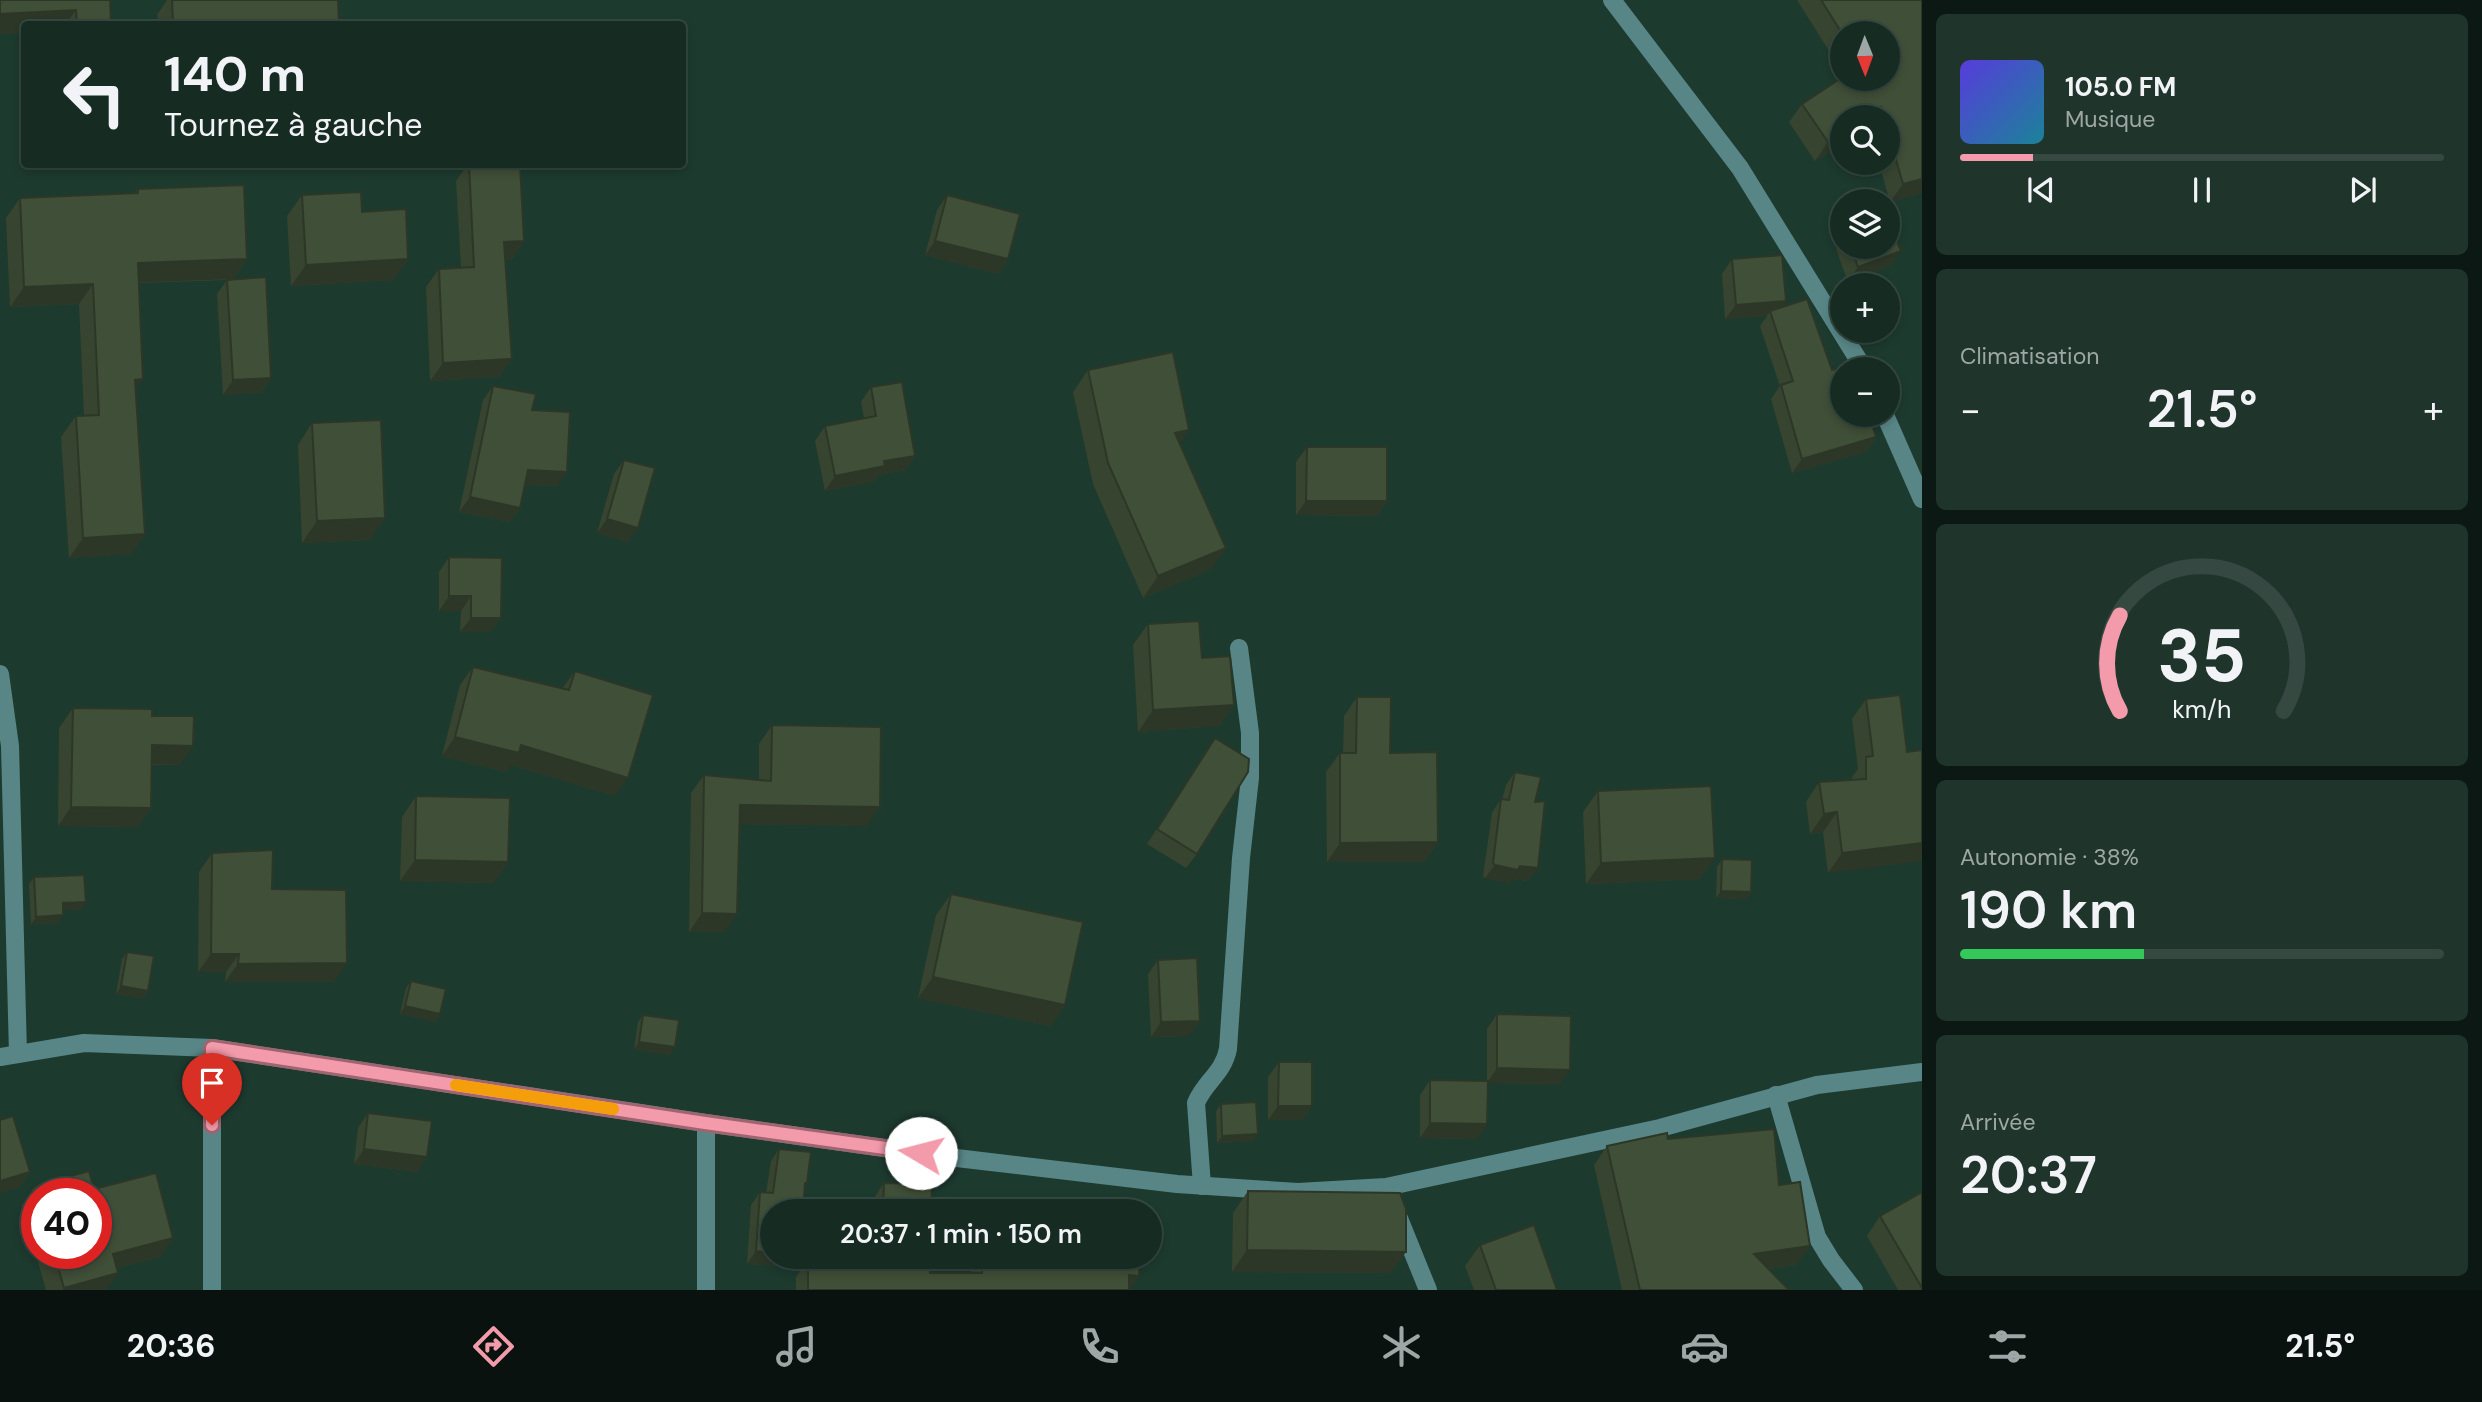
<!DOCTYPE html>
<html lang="fr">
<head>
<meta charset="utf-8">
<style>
  body { margin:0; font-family:"DM Sans",sans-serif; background:#1f342b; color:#f1f3f6; height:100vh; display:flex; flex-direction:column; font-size:26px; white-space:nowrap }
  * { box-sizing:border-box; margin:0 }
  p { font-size:23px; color:#9ea7a6 }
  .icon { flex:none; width:38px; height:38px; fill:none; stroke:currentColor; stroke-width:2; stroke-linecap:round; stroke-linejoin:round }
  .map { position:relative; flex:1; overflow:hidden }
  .drawer { display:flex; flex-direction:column; gap:14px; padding:14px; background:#0c1813; width:560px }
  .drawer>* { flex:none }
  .top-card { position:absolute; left:21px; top:21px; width:665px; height:147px; border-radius:7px; box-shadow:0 4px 10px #0003,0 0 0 2px #354841; background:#162c23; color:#f1f3f6; overflow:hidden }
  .needle { width:46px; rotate:179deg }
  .buttons { position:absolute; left:1830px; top:21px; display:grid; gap:14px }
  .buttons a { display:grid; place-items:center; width:70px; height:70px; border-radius:50%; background:#162c23; box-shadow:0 4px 10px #0003,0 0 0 2px #354841; font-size:35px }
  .speed { position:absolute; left:21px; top:1178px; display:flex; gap:14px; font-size:35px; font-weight:700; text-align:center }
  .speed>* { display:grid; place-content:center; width:91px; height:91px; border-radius:50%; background:#162c23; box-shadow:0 4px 10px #0003,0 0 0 2px #354841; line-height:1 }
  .speed .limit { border:10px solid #d22; background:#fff; color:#111 }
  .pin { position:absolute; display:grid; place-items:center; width:60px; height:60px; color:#fff; margin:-72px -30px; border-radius:50% 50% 50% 0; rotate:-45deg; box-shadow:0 0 7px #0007 }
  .pin .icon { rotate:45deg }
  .me { position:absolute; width:77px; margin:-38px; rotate:278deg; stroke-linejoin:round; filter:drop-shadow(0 0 5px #0008) }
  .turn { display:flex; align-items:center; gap:24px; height:147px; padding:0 28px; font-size:32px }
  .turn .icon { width:91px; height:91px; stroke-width:2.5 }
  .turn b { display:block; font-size:49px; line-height:60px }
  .big { font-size:52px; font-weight:600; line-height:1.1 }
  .drawer .card { flex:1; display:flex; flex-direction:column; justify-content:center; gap:10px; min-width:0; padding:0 24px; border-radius:10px; background:#1f342b }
  .drawer .dial { align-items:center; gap:0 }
  .dial svg { height:182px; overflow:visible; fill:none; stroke:#354841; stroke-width:7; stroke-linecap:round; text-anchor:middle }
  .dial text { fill:#f1f3f6; stroke:none }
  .song { display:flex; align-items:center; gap:21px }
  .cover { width:84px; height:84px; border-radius:10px; background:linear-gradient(135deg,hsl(250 70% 55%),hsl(190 70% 35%)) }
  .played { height:7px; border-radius:4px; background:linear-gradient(90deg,#f39aab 15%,#354841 15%) }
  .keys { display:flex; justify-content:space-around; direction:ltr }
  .heat { display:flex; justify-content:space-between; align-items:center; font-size:38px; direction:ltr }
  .charge { height:10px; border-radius:5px; background:linear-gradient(90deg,#34c759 38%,#354841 0) }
  .trip { position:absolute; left:760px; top:1199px; width:402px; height:70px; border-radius:35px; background:#162c23; box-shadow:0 4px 10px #0003,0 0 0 2px #354841; font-weight:600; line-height:70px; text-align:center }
  .tabs { display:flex; height:112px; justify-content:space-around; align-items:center; background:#09120e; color:#9ea7a6 }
  .tabs .icon { width:49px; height:49px }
  .tabs .active { color:#f39aab }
  .tabs b { font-size:32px; color:#f1f3f6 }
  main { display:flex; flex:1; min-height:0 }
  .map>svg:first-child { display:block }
</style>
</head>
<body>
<main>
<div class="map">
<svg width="1922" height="1290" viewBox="0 0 1922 1290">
  <rect width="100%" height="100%" fill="#1d3a2f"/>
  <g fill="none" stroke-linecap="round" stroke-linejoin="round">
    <g stroke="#588687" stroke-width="18">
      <path d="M1612,0l128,168 124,201"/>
      <path d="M1885,415l37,84"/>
      <path d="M0,674l10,72 8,308"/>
      <path d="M0,1057l84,-14 128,5 494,75 242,34 229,27 121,8 88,-5 274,-59 157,-43 105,-13"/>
      <path d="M1776,1095l41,142 14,23 23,30"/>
      <path d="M706,1123v167"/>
      <path d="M1202,1186l-6,-83c9,-22 27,-29 32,-54l13,-191 9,-80v-45l-11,-85"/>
      <path d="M1398,1216l30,74"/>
      <path d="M212,1290v-242"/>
    </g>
  </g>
  <g fill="#374430" fill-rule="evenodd">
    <path d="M0,0h110l1,24h-87v9l-24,1z"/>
    <path d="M167,0h171l1,24h-181l-1,-9z"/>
    <path d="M1797,0h125v193l-32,9 -11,-39h9v-46h-45v25l-28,19 -26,-39 13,-18 86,-25 -45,-46v40z"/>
    <path d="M468,164h52l4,77 -13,19h-5l6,99 -13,18 -69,4 -4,-94 13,-18 22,-2 -5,-86z"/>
    <path d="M138,189l109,70 -14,20 38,99 -10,15 -38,2 -6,-101 10,-14 -88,3 -3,107 9,144 -14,20 -62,4 -8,-121 15,-21h8l-5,-112 -69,3 -4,-89 14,-20 115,-5z"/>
    <path d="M302,195l60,17 46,47 -15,21 -102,6 -4,-70z"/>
    <path d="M947,195l61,64 -10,15 -73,-19 12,-45z"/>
    <path d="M1843,238v9h45l13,4 -11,15 -42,16 -12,-33z"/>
    <path d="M1732,259l49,49 51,62 10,21 34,46 -10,15 -74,21 -21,-74 9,-13 -20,-60 7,-10 -42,3 -3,-45z"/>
    <path d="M1088,370l92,74 31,125 -68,29 -50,-114 -20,-92z"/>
    <path d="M493,386l39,24 25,76 -32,-1 -5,23 -10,14 -51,-10 24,-112z"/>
    <path d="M871,387l44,69 -10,14 -26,5 -4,6 -50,10 -10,-50 10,-15 39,-8 -3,-16z"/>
    <path d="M312,423l58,117 -68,3 -4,-98z"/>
    <path d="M1307,447l80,54 -10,15 -81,-1v-53z"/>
    <path d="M624,460l4,82 -31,-9 17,-59z"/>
    <path d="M449,557l42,75h-31l1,-21h-22v-39z"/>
    <path d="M1148,624l54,34 32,47 -15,21 -81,6 -5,-87z"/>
    <path d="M473,667l89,22 13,-18 40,125 -104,-31 -5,7 -64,-16 18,-71z"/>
    <path d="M1357,697l33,56 48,89 -14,20h-97l-1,-90 14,-19h3l1,-37z"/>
    <path d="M1866,699l41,53 15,-2 -94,123 -5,-41 -13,2 -4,-32 13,-20 33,-2v-3l6,-8 -6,-50z"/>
    <path d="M73,708l79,8 28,49h-29v43l-14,19 -79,-1 1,-98z"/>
    <path d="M772,725l95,101 -128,-2 -15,108h-35l2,-139 13,-18 55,5v-36z"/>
    <path d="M1215,738l-18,116 -11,14 -39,-24z"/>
    <path d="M1515,772l20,30 3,66 -10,13 -16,-2 -3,4 -24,-5 -2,-2 9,-63 9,-14 1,1 4,-15z"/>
    <path d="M1598,791l102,88 -114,5 -3,-72z"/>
    <path d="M416,796l92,66 -15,21 -93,-2 2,-64z"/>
    <path d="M212,853l60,36 62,93h-109l1,-10h-28l1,-100z"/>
    <path d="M1722,859l29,33 -5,7 -30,-1 1,-31z"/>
    <path d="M34,877l47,33h-18l-5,13 -27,1 -2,-40z"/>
    <path d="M951,894l114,111 -14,21 -133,-28 18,-83z"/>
    <path d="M127,952l21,39 -5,7 -27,-4 6,-35z"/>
    <path d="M1158,960l31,76 -38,1 -3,-63z"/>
    <path d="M411,981l29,33 -5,8 -35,-8 6,-26z"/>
    <path d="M1497,1014l63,70 -72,-1 -11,56 -57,-1v-43l10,-15 57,1v-52z"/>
    <path d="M643,1015l27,40 -36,-6 4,-27z"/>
    <path d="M1279,1062l33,44 -10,14h-34v-43z"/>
    <path d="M1221,1104l37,30 -5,7 -36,2 -1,-32z"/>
    <path d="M368,1113l49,59 -63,-8 4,-36z"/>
    <path d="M1668,1139l111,46 31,61 -14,19 -27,4 20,21h-167l-28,-125 13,-19z"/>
    <path d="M779,1149l26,37 -15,81 -43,-3 4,-59 9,-13 6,1 5,-32z"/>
    <path d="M884,1183l47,28h-60l1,-10z"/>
    <path d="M35,1186l59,3 66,68 -43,11 -11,22h-60l-24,-85zM37,1194l59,59h-59z"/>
    <path d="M1248,1191l143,82 -159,-1 1,-59z"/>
    <path d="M1922,1192v98h-24l-31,-54 13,-20z"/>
    <path d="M1480,1245l77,45h-83l-9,-24z"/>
    <path d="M870,1256h60v17h41v-17h169l-11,34h-333v-13l12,-17h62z"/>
  </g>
  <g fill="#2d3727">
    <path d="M76,10l-10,14h-42v9l-24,1v-20z"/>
    <path d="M1881,107l-7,10h-9z"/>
    <path d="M1843,133v9l-28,19 13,-19z"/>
    <path d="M1922,179v14l-32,9 13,-18z"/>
    <path d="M524,241l-13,19 -19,1 12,-19z"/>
    <path d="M935,241l73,18 -10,15 -73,-19z"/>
    <path d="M1901,251l-11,15 -42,16 10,-15z"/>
    <path d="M247,259l-14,20 -109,4 14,-20z"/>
    <path d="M408,259l-15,21 -102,6 15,-21z"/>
    <path d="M93,284l-14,20 -69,3 14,-20z"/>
    <path d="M1786,301l-10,14 -6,-4 -3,5 -42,3 11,-14z"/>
    <path d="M512,359l-13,18 -69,4 13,-18z"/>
    <path d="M271,378l-10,15 -38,2 10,-15z"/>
    <path d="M143,379l-14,21 6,-20z"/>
    <path d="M1189,430l-14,21v-18z"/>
    <path d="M1876,437l-10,15 -74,21 10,-14z"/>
    <path d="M915,456l-10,14 -26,5 -4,6 -50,10 10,-15 49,-15z"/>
    <path d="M528,470l39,2 -10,14 -39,-1z"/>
    <path d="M470,497l50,11 -10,14 -51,-10z"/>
    <path d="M1306,501h81l-10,15 -81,-1z"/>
    <path d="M385,518l-15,22 -68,3 15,-22z"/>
    <path d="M607,519l31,9 -10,14 -31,-9z"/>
    <path d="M145,534l-14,20 -62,4 14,-20z"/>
    <path d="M1226,548l-15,21 -68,29 15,-22z"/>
    <path d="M449,596h22l-10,15h-22z"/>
    <path d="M471,618h30l-10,14h-31z"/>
    <path d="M1234,705l-15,21 -81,6 15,-22z"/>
    <path d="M455,737l66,8 107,33 -13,18 -104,-31 -5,7 -64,-16z"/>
    <path d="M152,745l41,1 -13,19 -42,-1z"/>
    <path d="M740,805l140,2 -13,19 -140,-2z"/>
    <path d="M71,807l80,1 -14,19 -79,-1z"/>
    <path d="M1837,812l-14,20 -13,2 14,-20z"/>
    <path d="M1438,842l-14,20h-97l13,-19z"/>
    <path d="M1922,843v18l-94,12 14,-20z"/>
    <path d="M1715,858l-15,21 -114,5 15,-21z"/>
    <path d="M415,860l93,2 -15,21 -93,-2z"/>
    <path d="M1495,865l25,1 18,2 -10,13 -16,-2 -3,4 -24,-5z"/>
    <path d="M1721,891l30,1 -5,7 -30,-1z"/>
    <path d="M86,902l-5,8 -24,1 6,-8z"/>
    <path d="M702,913l35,1 -13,18h-35z"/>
    <path d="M63,915l-5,8 -27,1 5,-7z"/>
    <path d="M211,954h28l-13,18h-28z"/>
    <path d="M347,963l-13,19h-109l13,-18z"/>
    <path d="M933,977l132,28 -14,21 -133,-28z"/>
    <path d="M121,986l27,5 -5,7 -27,-4z"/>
    <path d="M405,1006l35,8 -5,8 -35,-8z"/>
    <path d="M1200,1021l-11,15 -38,1 10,-15z"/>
    <path d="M639,1042l36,5 -5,8 -36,-6z"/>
    <path d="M1497,1068l73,2 -10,14 -73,-1z"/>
    <path d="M1278,1106h34l-10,14h-34z"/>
    <path d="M1430,1123l57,1 -10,15 -57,-1z"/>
    <path d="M1258,1134l-5,7 -36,2 5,-7z"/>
    <path d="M364,1149l63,8 -10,15 -63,-8z"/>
    <path d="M30,1172l-10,15 -20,6v-12z"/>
    <path d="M173,1238l-13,19 -60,15 13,-18z"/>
    <path d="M1810,1246l-14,19 -55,8 13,-19z"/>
    <path d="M1247,1250l159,2 -15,21 -159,-1z"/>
    <path d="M756,1251l16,2v3h26l-8,11 -43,-3z"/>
    <path d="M118,1273l-12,17h-43l1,-2z"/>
    <path d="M1129,1275l10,1 -10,14z"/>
  </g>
  <g fill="#404f38" stroke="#2d3727" stroke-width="2">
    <path d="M0,0h110l1,24h-34l-1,-14 -76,4z"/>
    <path d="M172,0h166l1,24h-166z"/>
    <path d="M1821,0h101v179l-19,5 -15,-52v-15h-4l-3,-10 -16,10h-22v16l-15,9 -26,-38 41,-27v2h45v-46h-45v2z"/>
    <path d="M469,164h51l4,77 -20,1 8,117 -69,4 -4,-94 35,-2z"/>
    <path d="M244,185l3,74 -109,4 5,116 -8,1 10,154 -62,4 -7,-122 23,-1 -6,-131 -69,3 -4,-89 118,-5v-4z"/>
    <path d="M361,192l1,20 44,-3 2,50 -102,6 -4,-70z"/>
    <path d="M947,195l73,19 -12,45 -73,-18z"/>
    <path d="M1888,219l13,32 -43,16 -7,-20h37z"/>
    <path d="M1782,255l4,46 -50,4 -4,-46z"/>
    <path d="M266,277l5,101 -38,2 -6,-100z"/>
    <path d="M1807,299l25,71 3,-1 7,22h1v24h26l7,22 -74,22 -21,-74 12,-4 -23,-70z"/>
    <path d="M1173,352l16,78 -14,3 51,115 -68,28 -50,-113 -20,-93z"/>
    <path d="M902,382l13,74 -31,5 1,5 -50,10 -10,-50 51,-10 -5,-29z"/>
    <path d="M493,386l43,8 -4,16 38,2 -3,60 -39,-2 -8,38 -50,-11z"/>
    <path d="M381,420l4,98 -68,3 -5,-98z"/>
    <path d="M1307,447h80v54h-81z"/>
    <path d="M624,460l31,8 -17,60 -31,-9z"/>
    <path d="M449,557l53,1 -1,60h-30v-22h-22z"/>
    <path d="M1199,621l3,37 28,-2 4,49 -81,5 -5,-86z"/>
    <path d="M473,667l96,23 6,-19 78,24 -25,83 -107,-33 -2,8 -64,-16z"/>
    <path d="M1900,695l7,57 15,-2v93l-80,10 -5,-41 -13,2 -5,-32 47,-3v-22l7,-1 -7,-57z"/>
    <path d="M1357,697h34l-1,56 47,-1 1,90 -98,1v-90h16z"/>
    <path d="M73,708l79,1v7h42l-1,30 -41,-1 -1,63 -80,-1z"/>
    <path d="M772,725l109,2 -1,80 -140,-2 -3,109 -35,-1 2,-138 67,6z"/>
    <path d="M1215,738l34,21 -1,13 -51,82 -40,-25z"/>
    <path d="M1515,772l26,5 -6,25 10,-1 -7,67 -18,-2 -2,4 -23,-5 -2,-2 8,-64 8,1z"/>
    <path d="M1711,786l4,72 -114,5 -3,-72z"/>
    <path d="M416,796l94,2 -2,64 -93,-2z"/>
    <path d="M273,850l-1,39 74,1 1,73 -109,1 1,-10h-28l1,-101z"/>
    <path d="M1722,859l30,1 -1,32 -30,-1z"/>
    <path d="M84,875l2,27 -23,1v12l-27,2 -2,-40z"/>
    <path d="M951,894l132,28 -18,83 -132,-28z"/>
    <path d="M127,952l27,4 -6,35 -27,-5z"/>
    <path d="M1197,958l3,63 -39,1 -3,-62z"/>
    <path d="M411,981l35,8 -6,25 -35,-8z"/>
    <path d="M1497,1014l74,2 -1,54 -73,-2z"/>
    <path d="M643,1015l36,5 -4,27 -36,-5z"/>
    <path d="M1279,1062h33v44h-34z"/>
    <path d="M1430,1080l58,1 -1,43 -57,-1z"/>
    <path d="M1256,1102l2,32 -36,2 -1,-32z"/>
    <path d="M368,1113l64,8 -5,36 -63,-8z"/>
    <path d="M13,1116l17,56 -30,9v-61z"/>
    <path d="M1774,1129l5,56 21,-3 10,64 -56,8 35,36h-149l-33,-144 60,-13 1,6z"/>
    <path d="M779,1149l32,3 -4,31h-2l-2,28h-31v42l-16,-2 4,-59 13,1z"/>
    <path d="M89,1171l5,18 62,-16 17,65 -60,16 5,19 -54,15 -10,-35h42v-59h-59l-2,-8z"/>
    <path d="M884,1183l48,1 -1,27h-48z"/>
    <path d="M1248,1191l152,2 6,16v43l-159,-2z"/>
    <path d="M1922,1192v96l-42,-72z"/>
    <path d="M1534,1225l23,65h-61l-16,-45z"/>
    <path d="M882,1256h48v17h52l1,-17h157l-1,20 -10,-1v15h-321v-30h74z"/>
  </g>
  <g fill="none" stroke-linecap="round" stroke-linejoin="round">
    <g stroke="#9e646f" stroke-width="18">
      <path id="route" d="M212,1125v-77l493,75 216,30"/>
    </g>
    <use href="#route" stroke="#f39aab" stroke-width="12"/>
    <path stroke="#f59e0b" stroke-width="12" d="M456,1085l157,24"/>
  </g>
</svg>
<div class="buttons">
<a><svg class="needle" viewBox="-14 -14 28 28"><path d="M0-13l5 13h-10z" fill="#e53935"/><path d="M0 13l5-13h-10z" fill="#9ea7a6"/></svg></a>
<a><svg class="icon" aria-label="search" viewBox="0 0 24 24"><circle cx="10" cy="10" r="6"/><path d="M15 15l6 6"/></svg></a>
<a><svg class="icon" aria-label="layers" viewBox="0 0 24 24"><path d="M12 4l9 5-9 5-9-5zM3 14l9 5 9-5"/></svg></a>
<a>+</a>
<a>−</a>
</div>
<div class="speed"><div class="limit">40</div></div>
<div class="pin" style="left:212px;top:1125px;background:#d93025"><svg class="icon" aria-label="arrive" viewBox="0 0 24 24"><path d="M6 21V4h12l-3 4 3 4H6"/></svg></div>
<svg class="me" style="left:921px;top:1153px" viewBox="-20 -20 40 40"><circle r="19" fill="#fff"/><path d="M0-13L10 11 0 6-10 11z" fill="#f39aab"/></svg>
<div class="trip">20:37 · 1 min · 150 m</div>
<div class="top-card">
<div class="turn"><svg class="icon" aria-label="left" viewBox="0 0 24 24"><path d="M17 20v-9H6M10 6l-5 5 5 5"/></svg><div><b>140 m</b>Tournez à gauche</div></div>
</div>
</div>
<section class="drawer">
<div class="card">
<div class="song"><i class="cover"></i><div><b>105.0 FM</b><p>Musique</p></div></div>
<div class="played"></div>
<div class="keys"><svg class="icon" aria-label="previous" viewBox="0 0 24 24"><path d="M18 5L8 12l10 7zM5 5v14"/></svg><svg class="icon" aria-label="pause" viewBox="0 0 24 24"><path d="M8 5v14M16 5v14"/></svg><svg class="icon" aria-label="next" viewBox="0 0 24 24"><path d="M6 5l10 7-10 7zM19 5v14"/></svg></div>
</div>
<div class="card"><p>Climatisation</p>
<div class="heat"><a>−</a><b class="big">21.5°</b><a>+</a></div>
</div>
<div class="card dial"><svg viewBox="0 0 100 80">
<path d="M14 69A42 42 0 1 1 86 69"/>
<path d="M14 69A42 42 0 0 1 14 27" stroke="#f39aab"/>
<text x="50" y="56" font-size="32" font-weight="700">35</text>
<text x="50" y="72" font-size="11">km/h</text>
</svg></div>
<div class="card"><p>Autonomie · 38%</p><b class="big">190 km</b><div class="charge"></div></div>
<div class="card"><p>Arrivée</p><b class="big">20:37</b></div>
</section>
</main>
<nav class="tabs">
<b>20:36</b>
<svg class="icon active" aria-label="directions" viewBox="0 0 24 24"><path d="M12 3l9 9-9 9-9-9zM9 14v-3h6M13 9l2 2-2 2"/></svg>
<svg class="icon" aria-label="music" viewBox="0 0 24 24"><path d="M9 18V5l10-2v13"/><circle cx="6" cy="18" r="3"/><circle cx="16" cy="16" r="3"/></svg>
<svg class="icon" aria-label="phone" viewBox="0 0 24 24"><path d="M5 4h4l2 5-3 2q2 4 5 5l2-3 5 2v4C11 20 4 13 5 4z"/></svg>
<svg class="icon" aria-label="climate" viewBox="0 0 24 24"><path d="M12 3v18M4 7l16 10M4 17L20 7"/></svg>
<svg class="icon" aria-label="car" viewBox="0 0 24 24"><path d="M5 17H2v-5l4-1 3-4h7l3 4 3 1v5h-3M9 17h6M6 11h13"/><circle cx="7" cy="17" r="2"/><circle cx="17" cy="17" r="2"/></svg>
<svg class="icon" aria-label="filters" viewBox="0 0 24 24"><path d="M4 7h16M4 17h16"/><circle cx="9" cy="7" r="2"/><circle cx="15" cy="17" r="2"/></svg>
<b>21.5°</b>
</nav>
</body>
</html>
